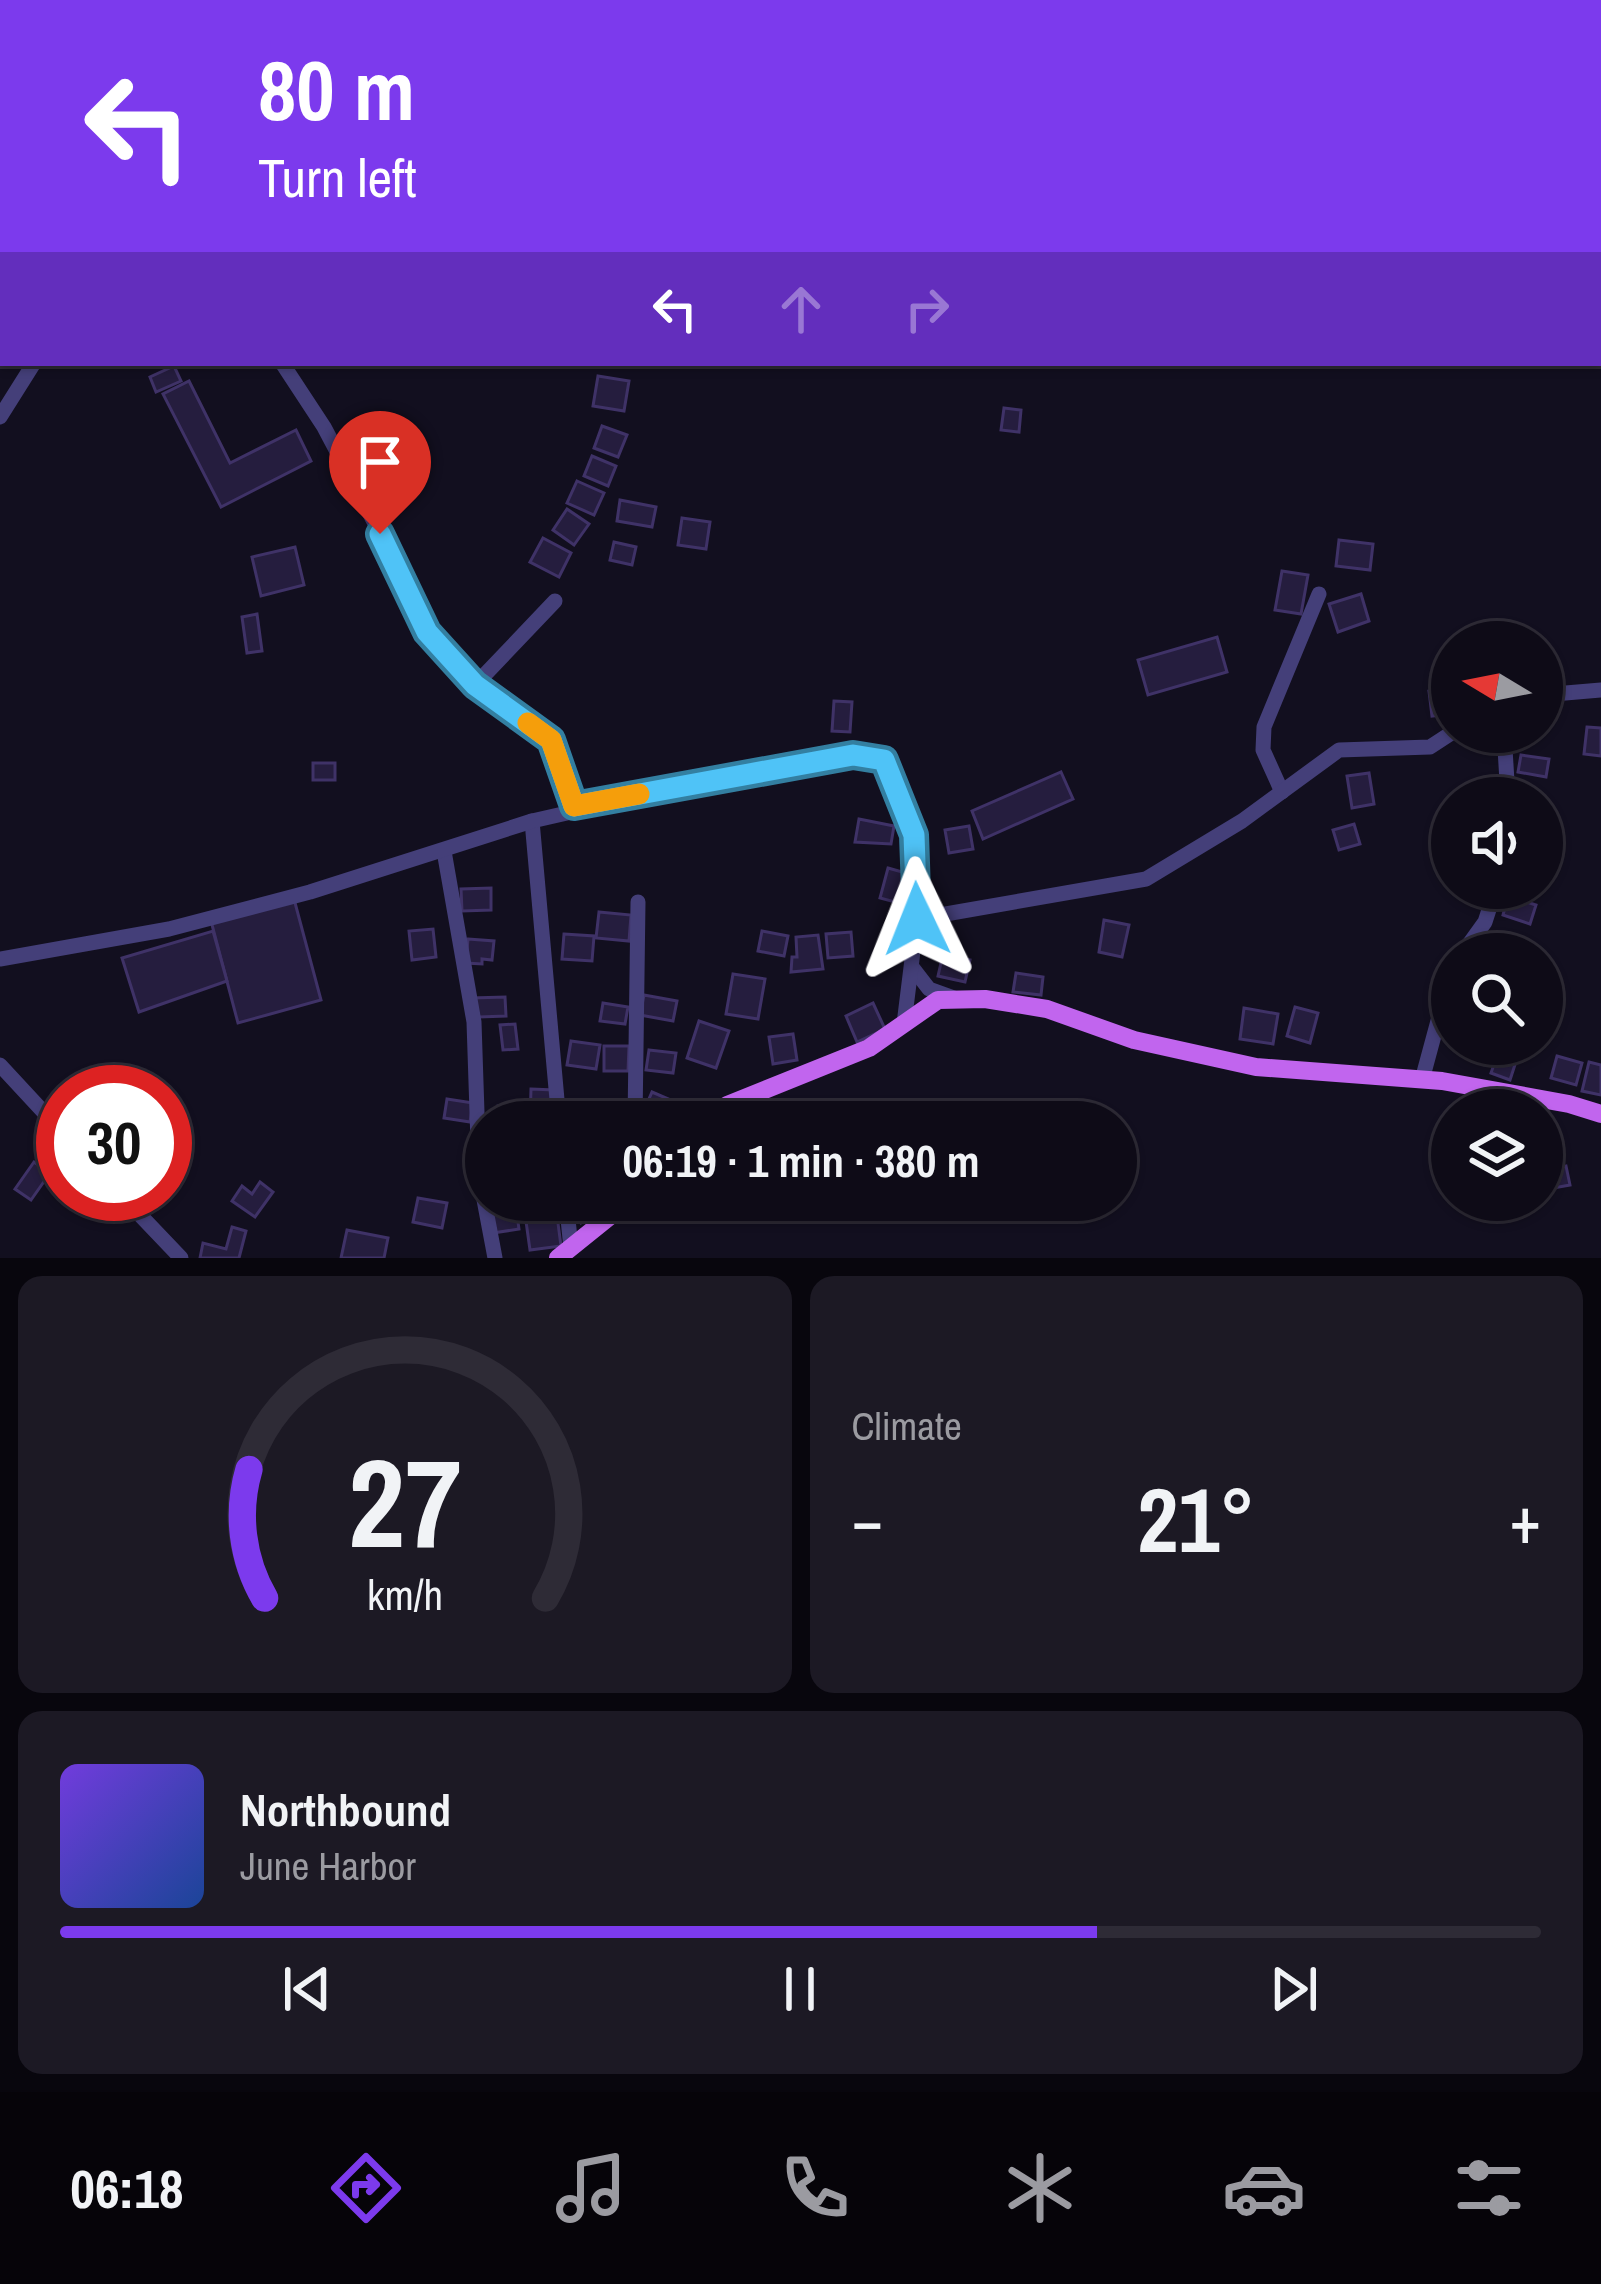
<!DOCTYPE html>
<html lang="en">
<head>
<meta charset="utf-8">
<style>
  body { margin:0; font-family:"Archivo Narrow",sans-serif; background:#1c1924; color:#f1f3f6; height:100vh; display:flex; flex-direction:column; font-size:45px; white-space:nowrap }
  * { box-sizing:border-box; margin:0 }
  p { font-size:39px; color:#9b9ba1 }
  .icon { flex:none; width:66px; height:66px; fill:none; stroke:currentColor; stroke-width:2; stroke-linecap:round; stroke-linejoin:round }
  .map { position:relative; height:1258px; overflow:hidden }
  .details { display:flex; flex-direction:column; gap:18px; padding:18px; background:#08060d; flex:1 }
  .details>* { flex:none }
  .banner { position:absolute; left:0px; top:0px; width:1602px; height:366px; box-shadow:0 3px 9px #0004,0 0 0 3px #2e2b36; background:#7c3aed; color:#fff; overflow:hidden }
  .needle { width:78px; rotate:280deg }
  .controls { position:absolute; left:1431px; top:621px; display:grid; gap:24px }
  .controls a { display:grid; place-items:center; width:132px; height:132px; border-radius:50%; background:#0e0b17; box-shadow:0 3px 9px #0004,0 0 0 3px #2e2b36; font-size:60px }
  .speed { position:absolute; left:36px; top:1065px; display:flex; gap:24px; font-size:60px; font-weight:700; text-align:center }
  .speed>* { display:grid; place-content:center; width:156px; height:156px; border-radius:50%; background:#0e0b17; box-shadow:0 3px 9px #0004,0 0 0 3px #2e2b36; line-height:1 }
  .speed .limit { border:18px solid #d22; background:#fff; color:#111 }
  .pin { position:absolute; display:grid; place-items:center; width:102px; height:102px; color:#fff; margin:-123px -51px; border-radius:50% 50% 50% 0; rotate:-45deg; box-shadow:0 0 12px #0007 }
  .pin .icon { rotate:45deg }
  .me { position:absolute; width:132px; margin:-66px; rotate:358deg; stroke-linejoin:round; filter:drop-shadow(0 0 9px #0008) }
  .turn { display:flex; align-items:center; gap:42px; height:252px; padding:0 60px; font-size:54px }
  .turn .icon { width:156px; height:156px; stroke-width:2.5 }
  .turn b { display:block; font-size:84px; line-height:102px }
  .lanes { display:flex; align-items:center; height:114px; padding:0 60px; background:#0003; justify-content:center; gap:60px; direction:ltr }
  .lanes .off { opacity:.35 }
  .big { font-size:90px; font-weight:700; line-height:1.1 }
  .details .card { flex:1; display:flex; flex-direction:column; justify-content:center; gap:18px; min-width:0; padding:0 42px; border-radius:24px; background:#1c1924 }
  .details .dial { align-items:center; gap:0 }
  .dial svg { height:312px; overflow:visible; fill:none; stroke:#2e2b36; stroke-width:7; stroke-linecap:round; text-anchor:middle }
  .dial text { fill:#f1f3f6; stroke:none }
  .song { display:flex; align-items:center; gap:36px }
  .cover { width:144px; height:144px; border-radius:18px; background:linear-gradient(135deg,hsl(260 70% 55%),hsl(220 70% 35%)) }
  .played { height:12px; border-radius:6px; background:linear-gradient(90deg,#7c3aed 70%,#2e2b36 70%) }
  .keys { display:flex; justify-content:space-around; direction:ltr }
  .heat { display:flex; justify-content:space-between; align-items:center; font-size:66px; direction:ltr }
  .details .tiles { flex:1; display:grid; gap:18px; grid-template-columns:1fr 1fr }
  .card:last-child { grid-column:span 2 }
  .trip { position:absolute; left:465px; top:1101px; width:672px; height:120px; border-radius:60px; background:#0e0b17; box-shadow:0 3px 9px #0004,0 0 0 3px #2e2b36; font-weight:700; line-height:120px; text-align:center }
  .tabs { display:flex; height:192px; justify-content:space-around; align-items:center; background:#060409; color:#9b9ba1 }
  .tabs .icon { width:84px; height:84px }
  .tabs .on { color:#7c3aed }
  .tabs b { font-size:54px; color:#f1f3f6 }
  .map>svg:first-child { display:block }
</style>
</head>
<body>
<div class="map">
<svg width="1601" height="1258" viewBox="0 0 1601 1258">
  <rect width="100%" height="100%" fill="#120f1f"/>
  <g fill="#251d3e" stroke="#3f3267" stroke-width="3">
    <path d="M174,366l7,15 -25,11 -6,-15z"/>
    <path d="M598,376l31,5 -5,30 -31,-5z"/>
    <path d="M189,381l41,82 66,-33 15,31 -90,46 -58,-113z"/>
    <path d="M1004,408l17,2 -2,22 -18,-2z"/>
    <path d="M602,426l25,9 -9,22 -24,-9z"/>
    <path d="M592,456l24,10 -8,20 -24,-10z"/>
    <path d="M577,481l27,12 -10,22 -27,-12z"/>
    <path d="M620,500l36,7 -4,20 -35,-6z"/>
    <path d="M567,509l22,15 -15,21 -21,-15z"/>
    <path d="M682,518l28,4 -4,27 -28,-4z"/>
    <path d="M543,538l28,15 -12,24 -29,-15z"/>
    <path d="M1339,540l34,4 -3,26 -34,-4z"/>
    <path d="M614,542l22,5 -4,18 -22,-5z"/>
    <path d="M295,547l9,38 -43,11 -9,-39z"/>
    <path d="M1282,571l26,4 -7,39 -26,-4z"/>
    <path d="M1361,594l8,27 -31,11 -9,-28z"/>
    <path d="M257,614l5,37 -15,2 -5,-36z"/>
    <path d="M1217,637l10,35 -79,23 -10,-35z"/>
    <path d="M1452,689v25l-20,2 -3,-25z"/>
    <path d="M834,701l18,1 -2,30 -18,-1z"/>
    <path d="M1587,727l14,1v28l-17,-2z"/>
    <path d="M1521,755l28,4 -3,18 -28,-5z"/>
    <rect x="313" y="763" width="22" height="17"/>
    <path d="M1061,772l12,27 -90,40 -11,-28z"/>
    <path d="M1369,773l5,31 -22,4 -5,-32z"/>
    <path d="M859,819l35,7 -3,18 -36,-2z"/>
    <path d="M1354,824l6,20 -21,6 -6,-20z"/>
    <path d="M969,826l4,23 -24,4 -4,-23z"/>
    <path d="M888,868l25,7 -7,30 -26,-7z"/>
    <path d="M491,888v22l-29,1 -1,-22z"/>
    <path d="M1508,896l28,9 -6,19 -27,-9z"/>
    <path d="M294,899l27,101 -83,23 -27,-102z"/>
    <path d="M599,912l32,3 -2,26 -33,-3z"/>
    <path d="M1104,920l25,5 -7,32 -23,-5z"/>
    <path d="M433,929l3,28 -24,3 -3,-29z"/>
    <path d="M213,931l14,50 -88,31 -17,-54z"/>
    <path d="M762,931l26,5 -4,20 -26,-5z"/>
    <path d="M851,932l2,24 -25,2 -2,-24z"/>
    <path d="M564,934l30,2 -2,25 -30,-2z"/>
    <path d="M818,935l5,34 -32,3 1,-15h5l-1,-20z"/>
    <path d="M468,939l26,2 -2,19 -10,-1v5l-16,-1z"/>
    <path d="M943,954l27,6 -5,22 -27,-6z"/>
    <path d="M1016,973l27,4 -2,18 -28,-3z"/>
    <path d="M733,974l32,5 -7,40 -32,-5z"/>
    <path d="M644,995l33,6 -4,20 -33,-6z"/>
    <path d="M505,997l1,19 -27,1 -7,-19z"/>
    <path d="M603,1003l25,4 -3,17 -25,-3z"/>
    <path d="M873,1003l12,26 -28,13 -11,-26z"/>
    <path d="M1295,1007l23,6 -8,30 -23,-7z"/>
    <path d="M1244,1008l34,6 -5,30 -33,-5z"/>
    <path d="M699,1021l30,10 -13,37 -29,-10z"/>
    <path d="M515,1024l3,25 -15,1 -3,-25z"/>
    <path d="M793,1034l4,26 -24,4 -4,-27z"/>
    <path d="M571,1041l29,4 -4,24 -29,-4z"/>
    <path d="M1501,1044l20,2 -11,34 -19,-7z"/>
    <path d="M604,1046h25l-1,25h-24z"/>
    <path d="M649,1050l27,3 -3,20 -27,-3z"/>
    <path d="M1557,1056l25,7 -6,22 -25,-7z"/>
    <path d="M1589,1062l12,3v30l-19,-4z"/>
    <path d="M531,1089l23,1 -1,32h-23z"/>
    <path d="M652,1092l28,12 -8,18h-33z"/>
    <path d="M447,1099l26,4 -3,19 -26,-4z"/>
    <path d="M520,1103l2,19h-22l-2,-16z"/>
    <path d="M629,1104l2,18h-33l-1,-6 14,-1 -1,-9z"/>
    <path d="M34,1162l16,11 -19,27 -16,-11z"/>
    <path d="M1566,1166l4,19 -28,5v-19z"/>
    <path d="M260,1182l13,10 -18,25 -23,-16 10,-15 10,8z"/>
    <path d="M418,1198l29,5 -5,25 -29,-6z"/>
    <path d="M523,1200h32l6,46 -31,4z"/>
    <path d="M588,1200h12l5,8 -24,15 -8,-14z"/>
    <path d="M516,1208l3,21 -26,4 -2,-22z"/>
    <path d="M232,1227l14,4 -7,27h-39l3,-15 23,6z"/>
    <path d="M347,1230l41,8 -4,20h-43z"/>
  </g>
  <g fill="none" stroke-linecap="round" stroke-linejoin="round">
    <g stroke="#443f79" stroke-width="15">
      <path d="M709,0v3"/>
      <path d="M75,3l4,-3"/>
      <path d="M282,363l42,64 75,142 28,63 48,53 76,55 23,65"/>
      <path d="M0,417l34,-54"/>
      <path d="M475,685l80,-84"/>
      <path d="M1542,695l59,-5"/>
      <path d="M1504,732l4,66"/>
      <path d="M1282,792l-19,-42 1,-23 55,-133"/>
      <path d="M532,821l27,301"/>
      <path d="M444,851l30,171 5,151 16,85"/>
      <path d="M1462,954l23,-32 11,-34"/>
      <path d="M0,959l169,-30 141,-37 222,-71 35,-8 7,-8 279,-50 31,6 30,74 3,84"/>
      <path d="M912,967l17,22 25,9"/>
      <path d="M904,1024l13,-105 229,-40 96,-58 97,-71 91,-3 23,-15"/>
      <path d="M0,1065l63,68"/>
      <path d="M1422,1080l30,-111"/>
      <path d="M635,1122l3,-220"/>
      <path d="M120,1194l61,64"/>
      <path d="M566,1200l5,48"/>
    </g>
    <g stroke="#c165ee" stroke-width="18">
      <path d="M714,1122l13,-17 142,-57 69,-48 47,-1 62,10 87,31 122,27 186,14 127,23 32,10"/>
      <path d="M558,1258l72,-58"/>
    </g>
  </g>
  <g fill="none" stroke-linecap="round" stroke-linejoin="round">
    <g stroke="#337fa1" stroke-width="30">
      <path id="route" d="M380,534l47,98 48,53 76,55 23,66 279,-51 31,5 30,75 3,84"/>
    </g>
    <use href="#route" stroke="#4fc3f7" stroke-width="21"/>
    <path stroke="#f59e0b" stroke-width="21" d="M528,723l23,17 23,66 65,-12"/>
  </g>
</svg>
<div class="controls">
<a><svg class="needle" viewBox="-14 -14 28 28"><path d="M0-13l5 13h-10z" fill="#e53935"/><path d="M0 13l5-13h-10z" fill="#9b9ba1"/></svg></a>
<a><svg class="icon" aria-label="sound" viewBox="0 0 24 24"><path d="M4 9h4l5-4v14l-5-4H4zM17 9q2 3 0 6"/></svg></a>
<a><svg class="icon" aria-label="search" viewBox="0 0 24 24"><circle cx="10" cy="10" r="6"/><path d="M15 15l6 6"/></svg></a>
<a><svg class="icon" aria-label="layers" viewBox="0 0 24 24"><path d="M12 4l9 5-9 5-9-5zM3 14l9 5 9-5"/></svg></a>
</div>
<div class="speed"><div class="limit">30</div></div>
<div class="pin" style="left:380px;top:534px;background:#d93025"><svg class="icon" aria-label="arrive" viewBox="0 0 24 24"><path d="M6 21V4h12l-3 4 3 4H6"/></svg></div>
<svg class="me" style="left:917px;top:919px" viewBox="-20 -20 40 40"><path d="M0-17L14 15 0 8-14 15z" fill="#4fc3f7" stroke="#fff" stroke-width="4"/></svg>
<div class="trip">06:19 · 1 min · 380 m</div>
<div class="banner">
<div class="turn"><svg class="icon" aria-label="left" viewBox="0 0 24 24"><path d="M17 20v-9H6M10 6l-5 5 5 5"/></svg><div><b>80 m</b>Turn left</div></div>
<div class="lanes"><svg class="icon" aria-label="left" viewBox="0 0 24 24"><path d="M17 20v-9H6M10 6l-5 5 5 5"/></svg><svg class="icon off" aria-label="ahead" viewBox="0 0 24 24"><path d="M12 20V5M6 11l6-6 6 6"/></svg><svg class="icon off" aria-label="right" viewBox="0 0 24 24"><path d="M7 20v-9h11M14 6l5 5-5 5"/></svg></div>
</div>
</div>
<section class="details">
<div class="tiles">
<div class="card dial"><svg viewBox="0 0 100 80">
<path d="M14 69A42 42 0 1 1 86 69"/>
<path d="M14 69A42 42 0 0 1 10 36" stroke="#7c3aed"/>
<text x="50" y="56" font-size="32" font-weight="700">27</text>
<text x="50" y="72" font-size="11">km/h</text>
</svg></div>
<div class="card"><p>Climate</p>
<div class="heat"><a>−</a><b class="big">21°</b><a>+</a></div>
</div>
<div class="card">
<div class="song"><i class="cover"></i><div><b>Northbound</b><p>June Harbor</p></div></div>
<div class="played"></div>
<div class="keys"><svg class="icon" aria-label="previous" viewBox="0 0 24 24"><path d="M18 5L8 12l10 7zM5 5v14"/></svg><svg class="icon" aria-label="pause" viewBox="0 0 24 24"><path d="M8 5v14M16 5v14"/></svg><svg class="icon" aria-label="next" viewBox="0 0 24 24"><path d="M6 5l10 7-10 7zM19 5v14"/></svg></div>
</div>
</div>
</section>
<nav class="tabs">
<b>06:18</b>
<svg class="icon on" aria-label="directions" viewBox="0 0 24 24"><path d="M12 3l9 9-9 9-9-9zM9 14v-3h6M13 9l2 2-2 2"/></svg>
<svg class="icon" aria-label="music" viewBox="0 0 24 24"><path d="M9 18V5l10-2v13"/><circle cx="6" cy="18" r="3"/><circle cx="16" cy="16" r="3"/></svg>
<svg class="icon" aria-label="phone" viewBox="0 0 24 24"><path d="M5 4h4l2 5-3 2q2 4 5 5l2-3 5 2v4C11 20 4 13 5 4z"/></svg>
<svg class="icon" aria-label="climate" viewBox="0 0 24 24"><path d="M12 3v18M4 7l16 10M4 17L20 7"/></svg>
<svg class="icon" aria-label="car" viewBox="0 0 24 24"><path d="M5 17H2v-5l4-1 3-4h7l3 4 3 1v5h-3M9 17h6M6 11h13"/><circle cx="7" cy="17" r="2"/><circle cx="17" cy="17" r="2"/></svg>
<svg class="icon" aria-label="filters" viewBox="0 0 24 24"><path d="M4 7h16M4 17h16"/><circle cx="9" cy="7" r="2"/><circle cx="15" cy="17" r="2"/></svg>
</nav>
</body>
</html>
